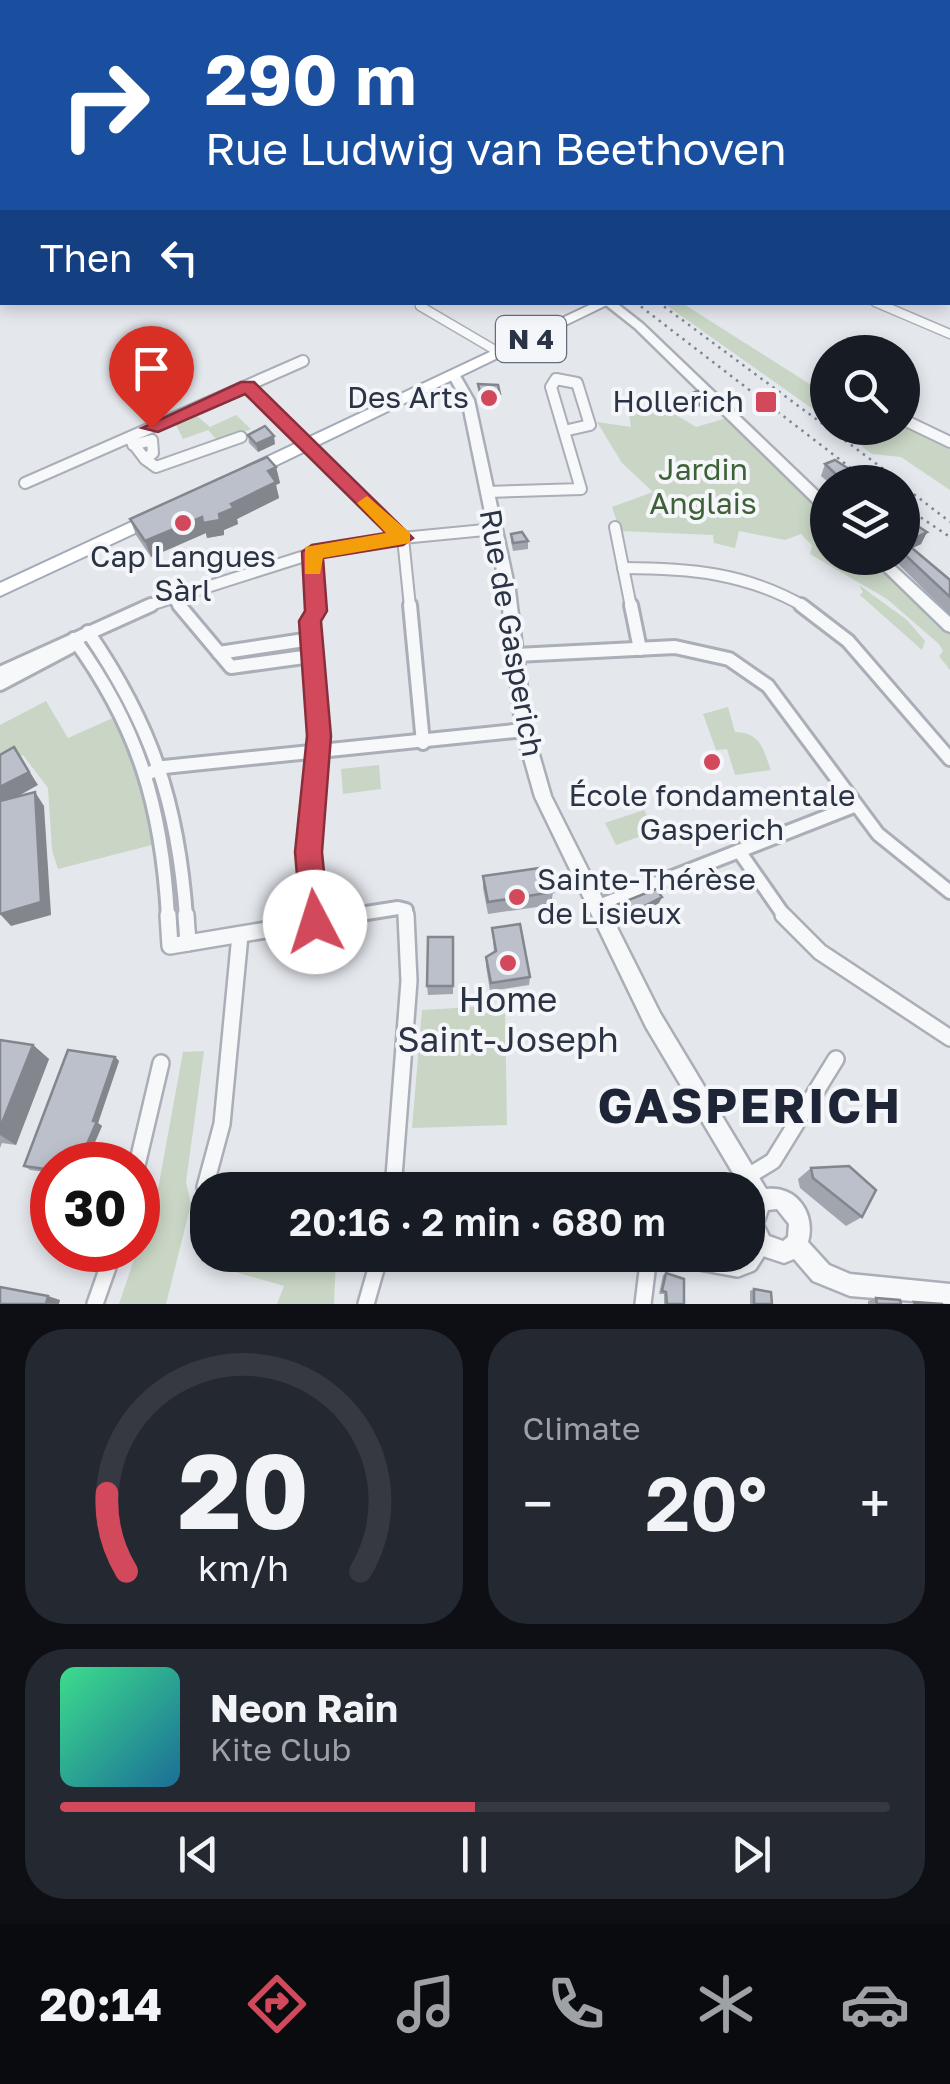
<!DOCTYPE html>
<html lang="en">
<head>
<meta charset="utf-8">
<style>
  body { margin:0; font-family:"Golos Text",sans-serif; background:#242831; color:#f1f3f6; height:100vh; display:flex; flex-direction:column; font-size:38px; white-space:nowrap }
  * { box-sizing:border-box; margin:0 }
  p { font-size:32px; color:#9ea1a6 }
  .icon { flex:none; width:55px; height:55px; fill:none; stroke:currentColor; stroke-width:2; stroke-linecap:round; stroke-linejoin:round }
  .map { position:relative; height:1304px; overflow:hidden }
  .panel { display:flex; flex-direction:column; gap:25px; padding:25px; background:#0d0f14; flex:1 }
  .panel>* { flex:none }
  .guide { position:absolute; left:0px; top:0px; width:950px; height:305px; box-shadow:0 5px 15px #0003; background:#1a4fa0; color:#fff; overflow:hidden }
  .buttons { position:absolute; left:810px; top:335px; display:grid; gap:20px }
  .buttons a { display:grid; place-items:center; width:110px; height:110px; border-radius:50%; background:#171b24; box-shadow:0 5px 15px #0003; font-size:50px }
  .speed { position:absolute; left:30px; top:1142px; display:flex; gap:20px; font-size:50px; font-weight:700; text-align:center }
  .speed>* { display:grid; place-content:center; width:130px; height:130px; border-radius:50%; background:#171b24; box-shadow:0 5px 15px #0003; line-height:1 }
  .speed .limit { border:15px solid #d22; background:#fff; color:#111 }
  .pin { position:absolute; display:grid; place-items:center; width:85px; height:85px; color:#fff; margin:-102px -42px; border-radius:50% 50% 50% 0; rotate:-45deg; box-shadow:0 0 10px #0007 }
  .pin .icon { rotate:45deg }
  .me { position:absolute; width:110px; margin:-55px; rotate:355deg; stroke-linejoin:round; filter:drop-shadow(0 0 8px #0008) }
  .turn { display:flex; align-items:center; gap:35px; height:210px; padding:0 40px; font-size:45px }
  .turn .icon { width:130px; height:130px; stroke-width:2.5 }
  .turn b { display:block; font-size:70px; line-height:85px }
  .then { display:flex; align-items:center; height:95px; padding:0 40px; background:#0003; gap:20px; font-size:38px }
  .big { font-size:75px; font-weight:600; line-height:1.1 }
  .panel .widget { flex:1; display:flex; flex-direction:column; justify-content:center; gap:15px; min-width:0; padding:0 35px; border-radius:40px; background:#242831 }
  .panel .dial { align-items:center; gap:0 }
  .dial svg { height:260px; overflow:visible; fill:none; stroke:#363941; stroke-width:7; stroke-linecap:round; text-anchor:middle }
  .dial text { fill:#f1f3f6; stroke:none }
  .song { display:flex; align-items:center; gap:30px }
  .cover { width:120px; height:120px; border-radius:15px; background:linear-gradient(135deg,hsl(150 70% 55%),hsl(200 70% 35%)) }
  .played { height:10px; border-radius:5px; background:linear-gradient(90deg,#d1495b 50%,#363941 50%) }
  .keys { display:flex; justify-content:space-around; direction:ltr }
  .heat { display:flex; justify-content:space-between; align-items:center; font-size:55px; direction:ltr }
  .panel .tiles { flex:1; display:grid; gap:25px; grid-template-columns:1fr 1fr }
  .widget:last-child { grid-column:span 2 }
  .trip { position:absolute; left:190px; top:1172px; width:575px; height:100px; border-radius:40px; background:#171b24; box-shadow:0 5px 15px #0003; font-weight:600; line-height:100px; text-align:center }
  .tabs { display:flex; height:160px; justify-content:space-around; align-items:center; background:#090b0e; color:#9ea1a6 }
  .tabs .icon { width:70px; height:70px }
  .tabs .current { color:#d1495b }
  .tabs b { font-size:45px; color:#f1f3f6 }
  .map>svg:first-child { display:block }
</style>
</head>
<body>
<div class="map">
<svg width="950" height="1304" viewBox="0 0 950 1304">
  <rect width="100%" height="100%" fill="#e4e7ec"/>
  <g fill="#c9d6c5">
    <path d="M663,303h19l134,85 11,-10v41z"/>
    <path d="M658,404l38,23 31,-9 100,97 1,43h43l79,76v36l-11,-14 4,-5 -4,-7 -52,-45 -77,-45 2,-9 -11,-11 -16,6 -46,-9 -4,17 -21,-5 -1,-8 -93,-4 -8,-24 41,-15 -31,-29 -25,-41 34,5 -3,-21z"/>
    <path d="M236,415l15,14 -33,12 -10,-11 -25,9 -7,-14 21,-9 13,11z"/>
    <path d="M903,418l47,24v48l-49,-33 -29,-3 -33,-26h63z"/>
    <path d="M859,585l48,35 18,21 -3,9 -62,-55 3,-3z"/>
    <path d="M46,701l22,37 47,-21 24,58 13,70 -94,24 -6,-19 -4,-62 -25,-33 -23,12v-42z"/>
    <path d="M728,707l7,25c27,1 28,18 36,38l-36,5 -8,-26 -11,1 -13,-36z"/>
    <path d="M379,765l2,24 -38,5 -2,-25z"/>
    <path d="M644,810l11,21 -39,14 -11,-22z"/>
    <path d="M505,1005l2,120 -95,3 10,-118z"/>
    <path d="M204,1051l-18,131 5,22 -25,100h-47l39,-115 25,-137z"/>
    <path d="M207,1227l1,28 128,1 -2,48h-57l7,-18 -83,-24z"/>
  </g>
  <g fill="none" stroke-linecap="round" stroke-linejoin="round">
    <path stroke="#9fb4cc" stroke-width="2.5" d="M454,0l7,2"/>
    <g stroke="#a9aeb7" stroke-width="9">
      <g id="minor-far4">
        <path d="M930,0l20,3"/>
        <path d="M817,2l18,-2"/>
        <path d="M948,26l2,4"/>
      </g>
    </g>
    <g stroke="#a9aeb7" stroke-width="11">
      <g id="minor-far3">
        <path d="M875,302l75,32"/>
        <path d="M420,306l80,47"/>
      </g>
    </g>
    <g stroke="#a9aeb7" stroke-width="14">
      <g id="minor-far2">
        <path d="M247,386l156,152 7,69"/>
        <path d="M902,419l48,23"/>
        <path d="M129,438l16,21 8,-6 -1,-13 -19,5"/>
        <path d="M145,459l11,8 85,-30"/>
        <path d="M25,483l278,-122"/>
        <path d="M487,492l94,-3 -30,-102 5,-8 21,4 13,42 -26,6"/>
        <path d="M615,527l16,80"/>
        <path d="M312,553l4,54"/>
        <path d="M623,568c66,0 124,5 182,39"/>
        <path d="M171,595l10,12"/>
        <path d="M144,607l167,-53 81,-15 103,-10"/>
      </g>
    </g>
    <g stroke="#a9aeb7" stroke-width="18">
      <g id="minor-far1">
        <path d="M179,605l52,62 80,-11"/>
        <path d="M410,605l13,138"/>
        <path d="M631,605l9,44"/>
        <path d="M801,605l47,36 102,118"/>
        <path d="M88,632c64,93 90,172 98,285"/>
        <path d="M74,639c65,89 88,169 94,278"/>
        <path d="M219,653l92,-14"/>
        <path d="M516,655l159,-8 54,12 39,27 110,148 72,58"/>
        <path d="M0,673l151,-68"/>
        <path d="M0,684l70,-37 4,-8"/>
        <path d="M149,773l15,-6 360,-37"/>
        <path d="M739,851l46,66"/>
        <path d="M596,907l258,-101"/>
        <path d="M315,917l-7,-65 11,-116 -9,-115 6,-16"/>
        <path d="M341,917l57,-9 8,2v7"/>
      </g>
    </g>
    <g stroke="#a9aeb7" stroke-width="20">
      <g id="minor">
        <path d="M168,915l2,31 186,-31"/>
        <path d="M186,915l2,28"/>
        <path d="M314,915l1,7"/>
        <path d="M783,915l37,37 130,86"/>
        <path d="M137,1165l24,-102"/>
        <path d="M747,1177l26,-16 63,-102"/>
        <path d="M224,1190l-19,-3 17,-63 18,-189"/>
        <path d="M393,1190l16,-209 -3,-66"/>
        <path d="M662,1255l75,14 13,-5 12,-19"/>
        <path d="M95,1304l19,-54"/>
        <path d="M366,1304l14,-49"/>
        <path d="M643,1304l6,-49"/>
      </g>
    </g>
    <g stroke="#a9aeb7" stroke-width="5">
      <g id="tertiary">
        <path d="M794,0h8l-2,2h-6z"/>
        <path d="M602,302h13l28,22 185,177v13l-5,-2 -188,-184z"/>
        <path d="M454,371l4,1 16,28 41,190 17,140 19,66 109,217 106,176c31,-4 50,25 42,53l21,23 21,9 100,10v20l-100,-8 -37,-15 -19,-22 -10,4 -30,-10c-10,-21 -4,-42 -6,-63h-5l-97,-163 -111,-230 -19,-67 -15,-140 -39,-190 -14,-25zM777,1209l12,15 -1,13 -5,4 -14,-5 -6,-12 5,-14z"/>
        <path d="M871,558h15l64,59v15l-5,-2z"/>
      </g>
    </g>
    <g stroke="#a9aeb7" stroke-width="4">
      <rect id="secondary" x="0" y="136" width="2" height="6"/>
    </g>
    <g stroke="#a3abb8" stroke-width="4">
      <g id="primary">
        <rect x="948" y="169" width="2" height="7"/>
        <path d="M948,224l2,1v8l-2,-1z"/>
        <path d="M596,302h17l-357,173 -5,1 -8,-5 3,-4z"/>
        <path d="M155,511l6,2 2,4 -2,4 -161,75v-13z"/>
      </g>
    </g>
    <g stroke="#8b94a3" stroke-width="5">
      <path id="trunk" d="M533,0h14l1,2h-12z"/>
    </g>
    <use href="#minor-far4" stroke="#f7f8fa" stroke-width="6"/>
    <use href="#minor-far3" stroke="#f7f8fa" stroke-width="8"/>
    <use href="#minor-far2" stroke="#f7f8fa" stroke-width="10"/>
    <use href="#minor-far1" stroke="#f7f8fa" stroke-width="12"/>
    <use href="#minor" stroke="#f7f8fa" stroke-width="15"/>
    <use href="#tertiary" fill="#f7f8fa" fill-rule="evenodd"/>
    <use href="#secondary" fill="#fff" fill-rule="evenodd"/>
    <use href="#primary" fill="#fff" fill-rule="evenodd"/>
    <use href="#trunk" fill="#fff" fill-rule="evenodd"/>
    <g stroke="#7d8696" stroke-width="2.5" stroke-dasharray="2.5 5" stroke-linecap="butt">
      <path d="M131,0l5,2"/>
      <path d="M231,0l4,2"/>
      <path d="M635,302l234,180"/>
      <path d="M658,302l243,180"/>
      <path d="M902,485l48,37"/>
      <path d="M902,505l48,32"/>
    </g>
  </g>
  <g fill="#a1a5ae">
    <path d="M585,0h42l7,2h-50z"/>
    <path d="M697,0h66v2h-67z"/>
    <path d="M478,384l22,10v8l-19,2z"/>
    <path d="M690,394l15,3 -2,8 -8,3 -7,-6z"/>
    <path d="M248,435l27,9 -17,8 -9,-9z"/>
    <path d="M825,464l43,18h-40l-7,-6z"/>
    <path d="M276,467l4,16 -4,2 3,13 -42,21 1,5 -14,6v5l-17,3 -1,-5 -55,24 -15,-22 -6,-16z"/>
    <path d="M902,516l25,16 -6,12 -9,4 38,32v35l-58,-57h10z"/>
    <path d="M511,534l17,7v8l-15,2 -2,-10z"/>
    <path d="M483,876l70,16 -2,13 -63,9 -5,-26z"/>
    <path d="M659,903l-38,20 -6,-12 1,-6z"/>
    <path d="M492,928l38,49 -1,8 -39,6 -4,-25v-9l8,-5z"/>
    <path d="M453,937v57l-25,1 -1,-9z"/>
    <path d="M0,1040l33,5 16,14 -33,86 -14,-2 -2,5z"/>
    <path d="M115,1057l4,4 -21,62 4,3 -17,39h-33v8l-22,-3 -6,-4z"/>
    <path d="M811,1168l51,49 -16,9 -46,-38 -2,-9z"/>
    <path d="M666,1273l18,31h-20v-10h-5l4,-19z"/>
    <path d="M754,1289l18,15h-22v-13z"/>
    <path d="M876,1298l25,6h-33v-3z"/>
  </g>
  <g fill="#83868d">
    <path d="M331,0h28v1l-7,1h-21z"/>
    <path d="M705,397l-2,8 -8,3 1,-8z"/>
    <path d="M274,436l1,8 -17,8 -2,-8z"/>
    <path d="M276,467l4,16 -4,2 3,13 -42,21 1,5 -14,6v5l-17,3 -1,-5 -55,24 -6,-16 57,-24 17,-3 49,-43z"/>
    <path d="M927,532l-6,12 -18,9 6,-12z"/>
    <path d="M14,747l24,38 -36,20 -2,-3v-15z"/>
    <path d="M35,792l9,14 7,109 -40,11 -11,-12z"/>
    <path d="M662,897l-3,6 -38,20 2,-6z"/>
    <path d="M33,1045l16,14 -33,86 -16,-10v-7z"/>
    <path d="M115,1057l4,4 -21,62 4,3 -17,39h-7z"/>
    <path d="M48,1296l12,4 -1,4h-13z"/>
  </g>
  <g fill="#bbc0ca" stroke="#83868d" stroke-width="2.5">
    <path d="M601,0h26l7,2h-26z"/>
    <path d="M723,0h40l-1,2h-31z"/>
    <path d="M478,384l20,1 2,9 -19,2z"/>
    <path d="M698,391l7,6 -9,3 -6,-6z"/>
    <path d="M265,426l9,10 -18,8 -8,-9z"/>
    <path d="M267,457l9,10 -8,4 8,11 -45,22 3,4 -15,6 1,6 -17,3 -1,-6 -57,24 -15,-22z"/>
    <path d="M835,460l34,22h-25l-19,-18z"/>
    <path d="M902,516l25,16 -18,9 -7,-6z"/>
    <path d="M522,532l6,9 -15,2 -2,-9z"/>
    <path d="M906,543l44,37v17l-48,-45v-8z"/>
    <path d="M14,747l15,25 -29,15v-32z"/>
    <path d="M35,792l6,110 -41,12v-113z"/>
    <path d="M547,867l6,25 -65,10 -5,-26z"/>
    <path d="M656,889l6,8 -39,20 -7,-12z"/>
    <path d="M520,924l10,53 -39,6 -5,-26 10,-6 -4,-23z"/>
    <path d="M428,937h25v49h-26z"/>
    <path d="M0,1040l33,5 -33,83z"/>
    <path d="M68,1050l47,7 -22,64h4l-19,44h-26v5l-28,-4z"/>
    <path d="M849,1166l27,24 -14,27 -49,-39 -2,-10z"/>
    <path d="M721,1179l3,11h-22l-1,-6z"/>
    <path d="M666,1273l18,6v25h-17l-1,-12 -4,-1z"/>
    <path d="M0,1287l48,9 -2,8h-46z"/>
    <path d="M754,1289l17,3 1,12h-18z"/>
    <path d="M876,1298l24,2 1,4h-24z"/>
    <path d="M914,1302l29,2h-28z"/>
  </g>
  <path fill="#d1495b" stroke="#882f3b" stroke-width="2.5" d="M241,382h13l159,156 -10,7 -80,13 4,53 -6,10 10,115 -9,116 7,70 -4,9 -10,4 -10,-4 -4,-9 -6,-70 12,-116 -8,-115 6,-10 -3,-59 10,-7 74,-12 -141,-139 -87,38 -16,-4z"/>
  <path fill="#f59e0b" d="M367,496l43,37v10l-87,15 -3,16h-15v-27l81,-14 -29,-30z"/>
  <g fill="#d1495b" stroke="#f4f6f9" stroke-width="4">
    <circle cx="489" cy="398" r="10"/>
    <rect x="754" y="390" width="24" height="24" rx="5"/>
    <circle cx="183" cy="523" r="10"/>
    <circle cx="712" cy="762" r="10"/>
    <circle cx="517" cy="897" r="10"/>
    <circle cx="508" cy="963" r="10"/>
  </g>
  <g text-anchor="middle" stroke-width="8" stroke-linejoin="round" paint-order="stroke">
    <rect fill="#f4f6f9" stroke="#676e7b" stroke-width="2.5" x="496" y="316" width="70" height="46" rx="8"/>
    <g font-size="28" font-weight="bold" fill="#2b3445">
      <text x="531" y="349">N 4</text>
    </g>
    <g font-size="30" fill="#2b3445" stroke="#f4f6f9" text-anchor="end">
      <text x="469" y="408">Des Arts</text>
      <text x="744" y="412">Hollerich</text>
      <text x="183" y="567" text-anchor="middle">Cap Langues<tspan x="183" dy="34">Sàrl</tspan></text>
      <text x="712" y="806" text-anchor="middle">École fondamentale<tspan x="712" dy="34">Gasperich</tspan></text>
      <text x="537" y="890" text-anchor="start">Sainte-Thérèse<tspan x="537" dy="34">de Lisieux</tspan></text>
    </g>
    <g font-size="30" fill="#3f6138" stroke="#f4f6f9">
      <text x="703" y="480">Jardin<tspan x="703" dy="34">Anglais</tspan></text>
    </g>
    <g font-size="30" fill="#2b3445" stroke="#f4f6f9">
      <text transform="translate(511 633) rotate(80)" y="10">Rue de Gasperich</text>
    </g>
    <g font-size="35" fill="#2b3445" stroke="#f4f6f9">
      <text x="508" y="1012">Home<tspan x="508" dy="40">Saint-Joseph</tspan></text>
    </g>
    <g font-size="48" font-weight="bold" letter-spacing="2.5" fill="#1d2536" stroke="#f4f6f9">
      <text x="750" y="1123">GASPERICH</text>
    </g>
  </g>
</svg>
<div class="buttons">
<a><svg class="icon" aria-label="search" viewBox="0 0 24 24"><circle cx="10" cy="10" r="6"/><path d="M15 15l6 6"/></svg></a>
<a><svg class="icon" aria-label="layers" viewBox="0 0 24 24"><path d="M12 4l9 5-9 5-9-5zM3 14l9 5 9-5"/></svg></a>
</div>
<div class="speed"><div class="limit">30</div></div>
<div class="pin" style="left:151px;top:428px;background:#d93025"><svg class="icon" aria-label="arrive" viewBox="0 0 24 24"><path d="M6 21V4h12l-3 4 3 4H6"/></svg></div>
<svg class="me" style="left:315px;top:922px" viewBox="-20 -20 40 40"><circle r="19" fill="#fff"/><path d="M0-13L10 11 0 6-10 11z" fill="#d1495b"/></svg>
<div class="trip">20:16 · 2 min · 680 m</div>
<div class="guide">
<div class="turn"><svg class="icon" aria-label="right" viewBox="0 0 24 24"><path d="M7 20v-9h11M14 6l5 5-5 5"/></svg><div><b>290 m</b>Rue Ludwig van Beethoven</div></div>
<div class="then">Then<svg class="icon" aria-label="left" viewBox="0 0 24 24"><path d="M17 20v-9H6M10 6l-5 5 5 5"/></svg></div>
</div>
</div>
<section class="panel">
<div class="tiles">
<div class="widget dial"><svg viewBox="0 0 100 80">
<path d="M14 69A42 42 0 1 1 86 69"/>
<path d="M14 69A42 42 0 0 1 8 45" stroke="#d1495b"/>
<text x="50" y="56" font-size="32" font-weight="700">20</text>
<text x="50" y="72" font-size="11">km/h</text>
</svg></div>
<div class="widget"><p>Climate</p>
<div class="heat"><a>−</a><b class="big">20°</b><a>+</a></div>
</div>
<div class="widget">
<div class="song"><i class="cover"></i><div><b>Neon Rain</b><p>Kite Club</p></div></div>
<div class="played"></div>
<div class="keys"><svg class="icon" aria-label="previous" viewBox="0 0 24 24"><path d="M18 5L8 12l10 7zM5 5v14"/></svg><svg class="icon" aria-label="pause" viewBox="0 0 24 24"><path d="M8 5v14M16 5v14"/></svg><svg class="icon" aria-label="next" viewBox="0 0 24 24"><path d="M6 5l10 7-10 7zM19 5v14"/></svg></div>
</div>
</div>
</section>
<nav class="tabs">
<b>20:14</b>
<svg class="icon current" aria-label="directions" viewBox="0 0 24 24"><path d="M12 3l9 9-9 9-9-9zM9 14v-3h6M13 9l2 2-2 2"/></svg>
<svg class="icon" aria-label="music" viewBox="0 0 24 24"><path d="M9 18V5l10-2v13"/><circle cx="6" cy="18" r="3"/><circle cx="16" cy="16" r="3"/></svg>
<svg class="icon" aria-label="phone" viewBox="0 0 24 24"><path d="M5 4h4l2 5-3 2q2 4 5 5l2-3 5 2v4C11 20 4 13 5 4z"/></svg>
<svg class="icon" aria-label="climate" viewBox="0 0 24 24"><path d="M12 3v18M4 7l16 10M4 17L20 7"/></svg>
<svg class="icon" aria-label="car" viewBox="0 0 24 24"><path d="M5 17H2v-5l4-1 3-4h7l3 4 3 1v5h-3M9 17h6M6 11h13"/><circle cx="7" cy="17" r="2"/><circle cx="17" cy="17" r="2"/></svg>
</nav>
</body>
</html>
